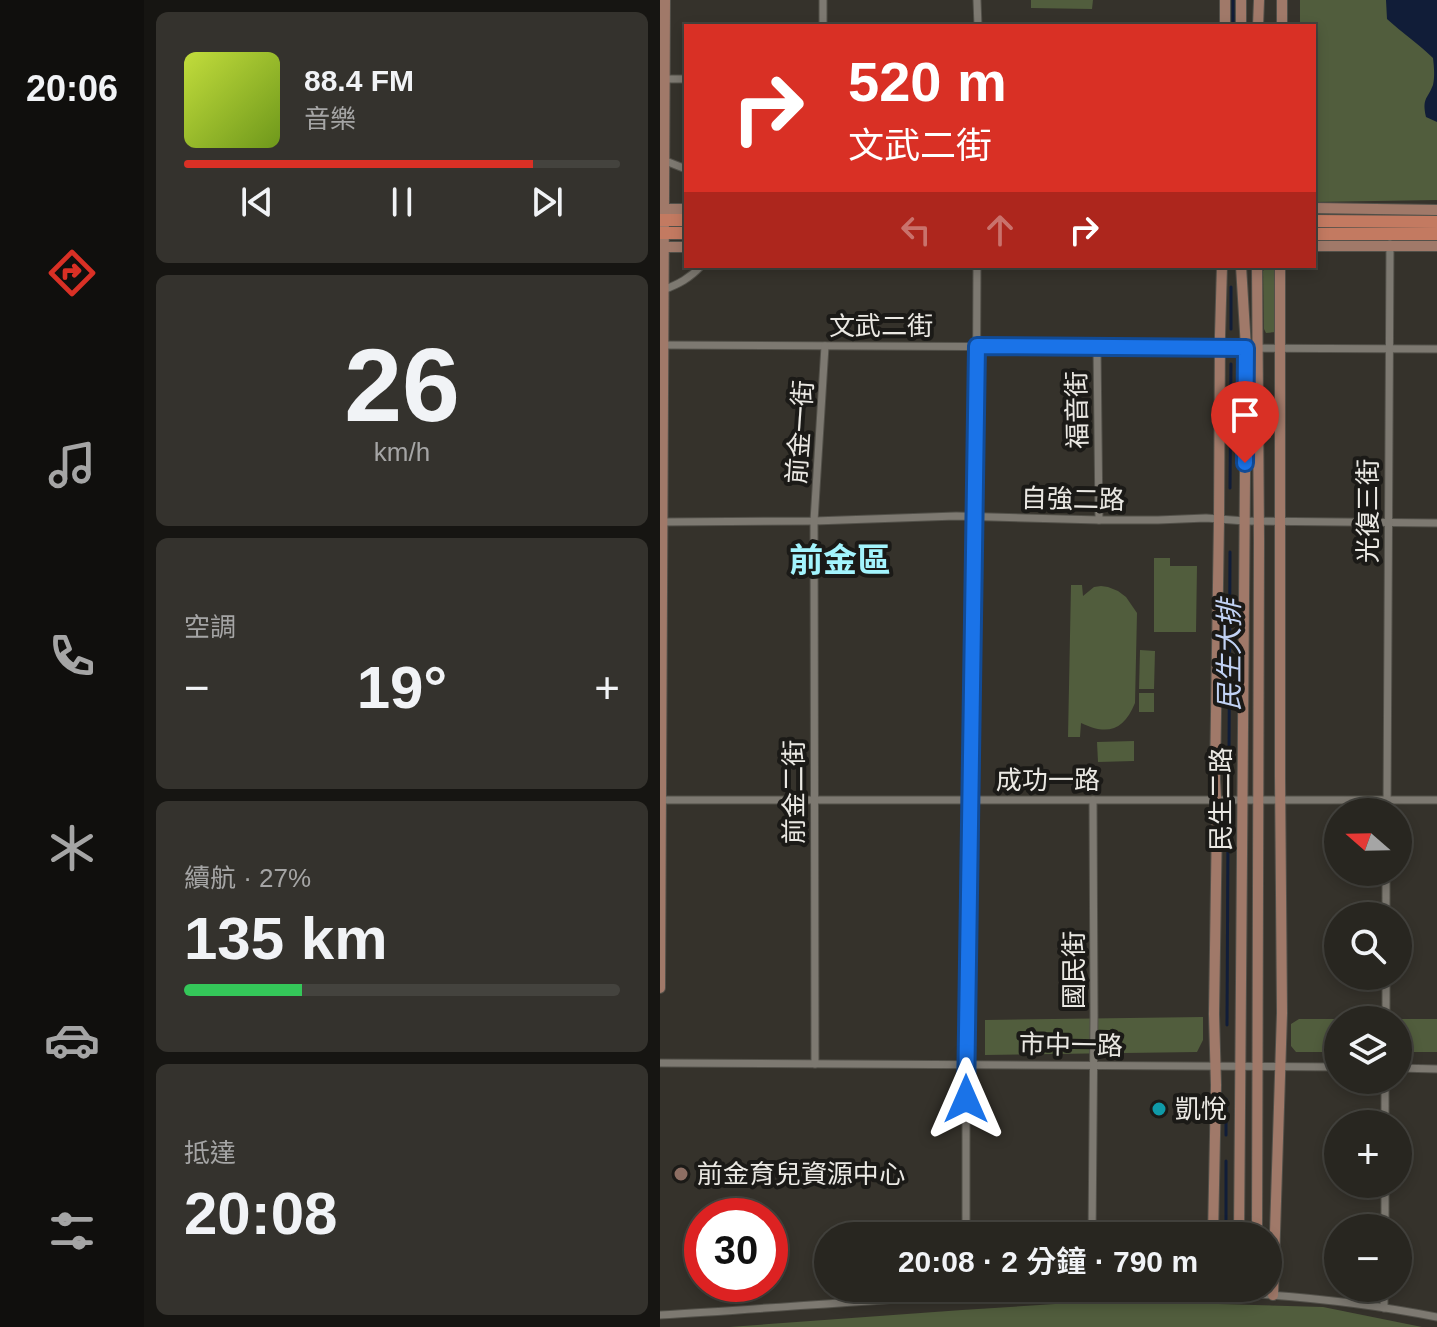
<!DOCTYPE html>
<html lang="zh-TW">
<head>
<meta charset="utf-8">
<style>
  body { margin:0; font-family:Arial,"Noto Sans TC",sans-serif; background:#34322d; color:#f1f3f6; height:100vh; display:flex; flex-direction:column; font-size:30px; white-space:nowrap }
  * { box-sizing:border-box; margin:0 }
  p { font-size:26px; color:#a5a5a5 }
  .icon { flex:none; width:44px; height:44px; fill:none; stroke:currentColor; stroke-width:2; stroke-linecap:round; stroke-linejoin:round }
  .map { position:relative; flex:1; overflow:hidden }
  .panel { display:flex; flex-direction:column; gap:12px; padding:12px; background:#161512; width:516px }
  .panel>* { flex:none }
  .guide { position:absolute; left:24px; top:24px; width:632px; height:244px; border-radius:0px; box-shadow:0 4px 12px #0003,0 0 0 2px #44433e; background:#d93025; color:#fff; overflow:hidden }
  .needle { width:52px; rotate:290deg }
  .tools { position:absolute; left:664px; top:798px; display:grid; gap:16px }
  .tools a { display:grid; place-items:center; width:88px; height:88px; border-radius:50%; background:#282620; box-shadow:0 4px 12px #0003,0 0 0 2px #44433e; font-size:40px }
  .speed { position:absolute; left:24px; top:1198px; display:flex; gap:16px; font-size:40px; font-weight:700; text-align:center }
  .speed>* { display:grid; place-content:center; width:104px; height:104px; border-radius:50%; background:#282620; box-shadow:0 4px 12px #0003,0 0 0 2px #44433e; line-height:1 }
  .speed .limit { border:12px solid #d22; background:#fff; color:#111 }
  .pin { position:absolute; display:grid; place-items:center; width:68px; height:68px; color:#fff; margin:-82px -34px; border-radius:50% 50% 50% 0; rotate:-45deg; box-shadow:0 0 8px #0007 }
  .pin .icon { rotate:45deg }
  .me { position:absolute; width:88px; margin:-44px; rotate:0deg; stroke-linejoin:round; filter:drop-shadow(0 0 6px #0008) }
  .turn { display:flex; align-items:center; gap:28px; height:168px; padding:0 32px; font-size:36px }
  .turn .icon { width:104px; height:104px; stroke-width:2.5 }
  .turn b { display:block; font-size:56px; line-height:68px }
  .lanes { display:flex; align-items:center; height:76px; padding:0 32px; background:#0003; justify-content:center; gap:40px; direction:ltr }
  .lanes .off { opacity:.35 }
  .big { font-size:60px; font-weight:600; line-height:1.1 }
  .panel .widget { flex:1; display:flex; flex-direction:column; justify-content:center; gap:12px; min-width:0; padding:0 28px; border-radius:12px; background:#34322d }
  .panel .dial { align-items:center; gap:0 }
  .dial b { font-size:104px; line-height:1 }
  .song { display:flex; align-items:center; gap:24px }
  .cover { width:96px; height:96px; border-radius:12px; background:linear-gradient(135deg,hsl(70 70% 55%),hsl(80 70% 35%)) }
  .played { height:8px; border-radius:4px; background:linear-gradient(90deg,#d93025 80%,#44433e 80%) }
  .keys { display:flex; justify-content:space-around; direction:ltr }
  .heat { display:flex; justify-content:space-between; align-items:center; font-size:44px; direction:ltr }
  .charge { height:12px; border-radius:6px; background:linear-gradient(90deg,#34c759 27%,#44433e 0) }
  .trip { position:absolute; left:154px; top:1222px; width:468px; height:80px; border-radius:40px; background:#282620; box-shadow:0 4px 12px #0003,0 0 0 2px #44433e; font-weight:600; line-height:80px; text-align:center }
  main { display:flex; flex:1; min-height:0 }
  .dock { display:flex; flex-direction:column; width:144px; justify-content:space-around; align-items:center; background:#100f0d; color:#a5a5a5 }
  .dock .icon { width:56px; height:56px }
  .dock .on { color:#d93025 }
  .dock b { font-size:36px; color:#f1f3f6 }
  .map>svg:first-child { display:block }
</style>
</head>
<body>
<main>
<nav class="dock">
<b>20:06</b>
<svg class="icon on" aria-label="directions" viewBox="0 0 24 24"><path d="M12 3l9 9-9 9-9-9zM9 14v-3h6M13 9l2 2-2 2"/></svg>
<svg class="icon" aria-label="music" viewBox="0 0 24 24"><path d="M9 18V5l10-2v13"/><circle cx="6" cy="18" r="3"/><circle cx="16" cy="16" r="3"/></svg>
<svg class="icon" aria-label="phone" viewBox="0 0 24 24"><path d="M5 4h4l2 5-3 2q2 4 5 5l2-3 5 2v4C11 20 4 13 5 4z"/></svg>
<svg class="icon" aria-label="climate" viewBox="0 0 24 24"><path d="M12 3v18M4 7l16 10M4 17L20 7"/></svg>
<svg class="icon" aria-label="car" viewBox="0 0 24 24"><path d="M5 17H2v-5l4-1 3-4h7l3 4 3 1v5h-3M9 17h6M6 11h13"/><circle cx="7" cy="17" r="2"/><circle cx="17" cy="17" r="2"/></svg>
<svg class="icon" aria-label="filters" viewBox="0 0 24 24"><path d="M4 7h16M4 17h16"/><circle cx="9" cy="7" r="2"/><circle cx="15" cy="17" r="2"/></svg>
</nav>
<section class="panel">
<div class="widget">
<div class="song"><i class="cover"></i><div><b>88.4 FM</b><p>音樂</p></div></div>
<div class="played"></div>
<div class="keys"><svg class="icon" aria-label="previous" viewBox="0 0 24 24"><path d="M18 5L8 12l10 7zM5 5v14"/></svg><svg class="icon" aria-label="pause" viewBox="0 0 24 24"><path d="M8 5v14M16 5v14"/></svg><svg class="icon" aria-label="next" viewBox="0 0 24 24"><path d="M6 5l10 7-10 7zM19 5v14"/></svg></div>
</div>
<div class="widget dial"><b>26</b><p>km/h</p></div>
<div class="widget"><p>空調</p>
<div class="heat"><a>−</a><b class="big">19°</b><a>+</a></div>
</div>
<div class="widget"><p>續航 · 27%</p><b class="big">135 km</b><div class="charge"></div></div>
<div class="widget"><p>抵達</p><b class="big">20:08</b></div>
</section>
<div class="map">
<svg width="777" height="1327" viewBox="0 0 777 1327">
  <rect width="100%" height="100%" fill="#35322b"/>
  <g fill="#515d3d">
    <path d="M371,0h62l-1,9 -61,-1z"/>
    <path d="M640,0h137v200l-123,2v-176h-14z"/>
    <path d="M606,267h8l2,3v62l-10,1 -2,-4 -1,-58z"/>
    <path d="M494,558h16v8h27l-1,66h-42z"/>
    <path d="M411,585h11l1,11 11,-9 7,-1 7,1 10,4 8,6 11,16 -2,90c-11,27 -27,33 -54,20l-1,14h-12z"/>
    <path d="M480,650l15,1 -1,38h-15z"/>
    <rect x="479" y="693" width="15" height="19"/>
    <path d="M474,741v20l-36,1 -1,-20z"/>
    <path d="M543,1017v23l-6,12 -212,3v-35z"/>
    <path d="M639,1019h138v33h-39v-32h-60v32h-42l-5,-6v-22z"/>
    <path d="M426,1302l133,2 104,3 99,20h-693l233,-17z"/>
  </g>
  <path fill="#111d38" d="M726,0h51v122l-11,-5c-4,-19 1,-17 7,-32 2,-8 1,-19 0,-27 -14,-14 -31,-25 -46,-39z"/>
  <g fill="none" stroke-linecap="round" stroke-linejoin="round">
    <g stroke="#111d38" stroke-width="3">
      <path d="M573,26v-26"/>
      <path d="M571,329v-42"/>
      <path d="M570,488l1,-124"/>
      <path d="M569,757l1,-205"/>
      <path d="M567,1025l1,-192"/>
      <path d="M566,1135v-36"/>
      <path d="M566,1236v-75"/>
    </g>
    <g stroke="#525049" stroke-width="9">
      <g id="street">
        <path d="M317,0l1,26"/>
        <path d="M163,26v-26"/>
        <path d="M0,79h26"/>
        <path d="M3,160l23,9"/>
        <path d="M3,290c16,-6 27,-12 38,-24"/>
        <path d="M0,345l777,4"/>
        <path d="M437,347l2,173"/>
        <path d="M0,522l154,-1 142,-5 143,4h59l48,-2 39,3 192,2"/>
        <path d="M0,800h777"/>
        <path d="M727,812l3,-568"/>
        <path d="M726,916v-44"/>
        <path d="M726,1020v-44"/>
        <path d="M0,1063l678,4"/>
        <path d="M155,1064l-1,-543 11,-175"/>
        <path d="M738,1068l39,1"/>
        <path d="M725,1124v-44"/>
        <path d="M725,1228v-44"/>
        <path d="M306,1236v-172l10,-589 1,-209"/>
        <path d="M432,1236l2,-220 -1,-216"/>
        <path d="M724,1308v-20"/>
        <path d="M0,1315c258,-15 521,-49 777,2"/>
      </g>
    </g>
    <g stroke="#525049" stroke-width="12">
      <g id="secondary">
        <path d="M581,0v26"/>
        <path d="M565,26v-26"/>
        <path d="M598,26l1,-26"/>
        <path d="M622,26v-26"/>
        <path d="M654,208l123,2"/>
        <path d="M0,210l3,-1h23"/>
        <path d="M0,245l3,2h23"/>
        <path d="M654,246h123"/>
        <path d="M597,266l2,275 -2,695"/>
        <path d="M0,988l5,-988"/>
        <path d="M553,1236l3,-151 -2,-71 3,-195 -2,-40 4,-259 1,-185 2,-69"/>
        <path d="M579,1236l7,-888 -5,-82"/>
        <path d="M579,1288v5"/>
        <path d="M552,1291v-3"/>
        <path d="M597,1294v-6"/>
        <path d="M613,1295l9,-282 -2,-236v-511"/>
      </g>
    </g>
    <g stroke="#525049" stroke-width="14">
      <g id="primary">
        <path d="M0,220h26"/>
        <path d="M654,221l123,1"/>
        <path d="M0,233h26"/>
        <path d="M654,234h123"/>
      </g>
    </g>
    <use href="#street" stroke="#7d7971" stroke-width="7"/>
    <use href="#secondary" stroke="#a07969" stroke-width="10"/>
    <use href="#primary" stroke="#c37a61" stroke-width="12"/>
  </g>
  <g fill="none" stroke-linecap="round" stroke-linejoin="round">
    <g stroke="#114b97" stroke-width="20">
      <path id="route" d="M306,1099l11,-753 269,2 -1,115"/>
    </g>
    <use href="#route" stroke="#1a73e8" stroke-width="14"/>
  </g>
  <circle fill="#0f9aa8" stroke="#1b1a17" stroke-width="3" cx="499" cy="1109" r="8"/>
  <circle fill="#8d6e63" stroke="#1b1a17" stroke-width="3" cx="21" cy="1174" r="8"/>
  <g text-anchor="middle" stroke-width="8" stroke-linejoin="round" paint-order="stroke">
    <g font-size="26" fill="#eae8e3" stroke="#1b1a17">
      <text x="221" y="335">文武二街</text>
      <text transform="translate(417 410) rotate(-91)" y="9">福音街</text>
      <text transform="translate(140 432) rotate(-86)" y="9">前金一街</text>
      <text transform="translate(413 499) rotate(1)" y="9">自強二路</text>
      <text transform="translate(708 511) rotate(-90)" y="9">光復三街</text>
      <text x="388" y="789">成功一路</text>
      <text transform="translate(134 792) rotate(-90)" y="9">前金二街</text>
      <text transform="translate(561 799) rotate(-90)" y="9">民生二路</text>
      <text transform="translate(414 970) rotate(-90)" y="9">國民街</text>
      <text transform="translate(411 1045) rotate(1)" y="9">市中一路</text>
    </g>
    <g font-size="26" fill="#eae8e3" stroke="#1b1a17" text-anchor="start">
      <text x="515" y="1118">凱悅</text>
      <text x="37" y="1183">前金育兒資源中心</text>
    </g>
    <g font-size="28" font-style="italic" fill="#c1d2f4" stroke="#1b1a17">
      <text transform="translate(569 655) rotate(-90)" y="10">民生大排</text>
    </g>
    <g font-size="34" font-weight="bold" fill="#a3f4fd" stroke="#1b1a17">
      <text x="180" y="572">前金區</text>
    </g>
  </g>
</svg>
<div class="tools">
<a><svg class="needle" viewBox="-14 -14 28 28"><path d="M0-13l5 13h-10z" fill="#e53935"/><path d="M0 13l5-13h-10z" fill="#a5a5a5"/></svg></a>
<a><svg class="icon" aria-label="search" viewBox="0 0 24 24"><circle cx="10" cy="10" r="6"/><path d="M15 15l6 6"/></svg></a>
<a><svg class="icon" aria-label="layers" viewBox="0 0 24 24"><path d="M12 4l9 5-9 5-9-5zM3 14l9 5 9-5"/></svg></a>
<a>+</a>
<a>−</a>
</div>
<div class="speed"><div class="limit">30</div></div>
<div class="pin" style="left:585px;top:463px;background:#d93025"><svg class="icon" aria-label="arrive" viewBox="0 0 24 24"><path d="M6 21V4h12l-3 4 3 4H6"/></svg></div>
<svg class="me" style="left:306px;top:1099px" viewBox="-20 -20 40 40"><path d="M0-17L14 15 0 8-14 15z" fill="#1a73e8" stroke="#fff" stroke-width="4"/></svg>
<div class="trip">20:08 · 2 分鐘 · 790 m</div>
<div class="guide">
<div class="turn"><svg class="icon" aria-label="right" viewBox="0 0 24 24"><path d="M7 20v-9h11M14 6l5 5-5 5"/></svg><div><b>520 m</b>文武二街</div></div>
<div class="lanes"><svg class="icon off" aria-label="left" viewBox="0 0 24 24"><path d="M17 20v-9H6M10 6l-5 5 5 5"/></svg><svg class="icon off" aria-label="ahead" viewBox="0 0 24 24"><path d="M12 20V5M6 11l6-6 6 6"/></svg><svg class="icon" aria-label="right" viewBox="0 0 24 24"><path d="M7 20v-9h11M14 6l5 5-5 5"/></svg></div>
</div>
</div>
</main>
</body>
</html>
